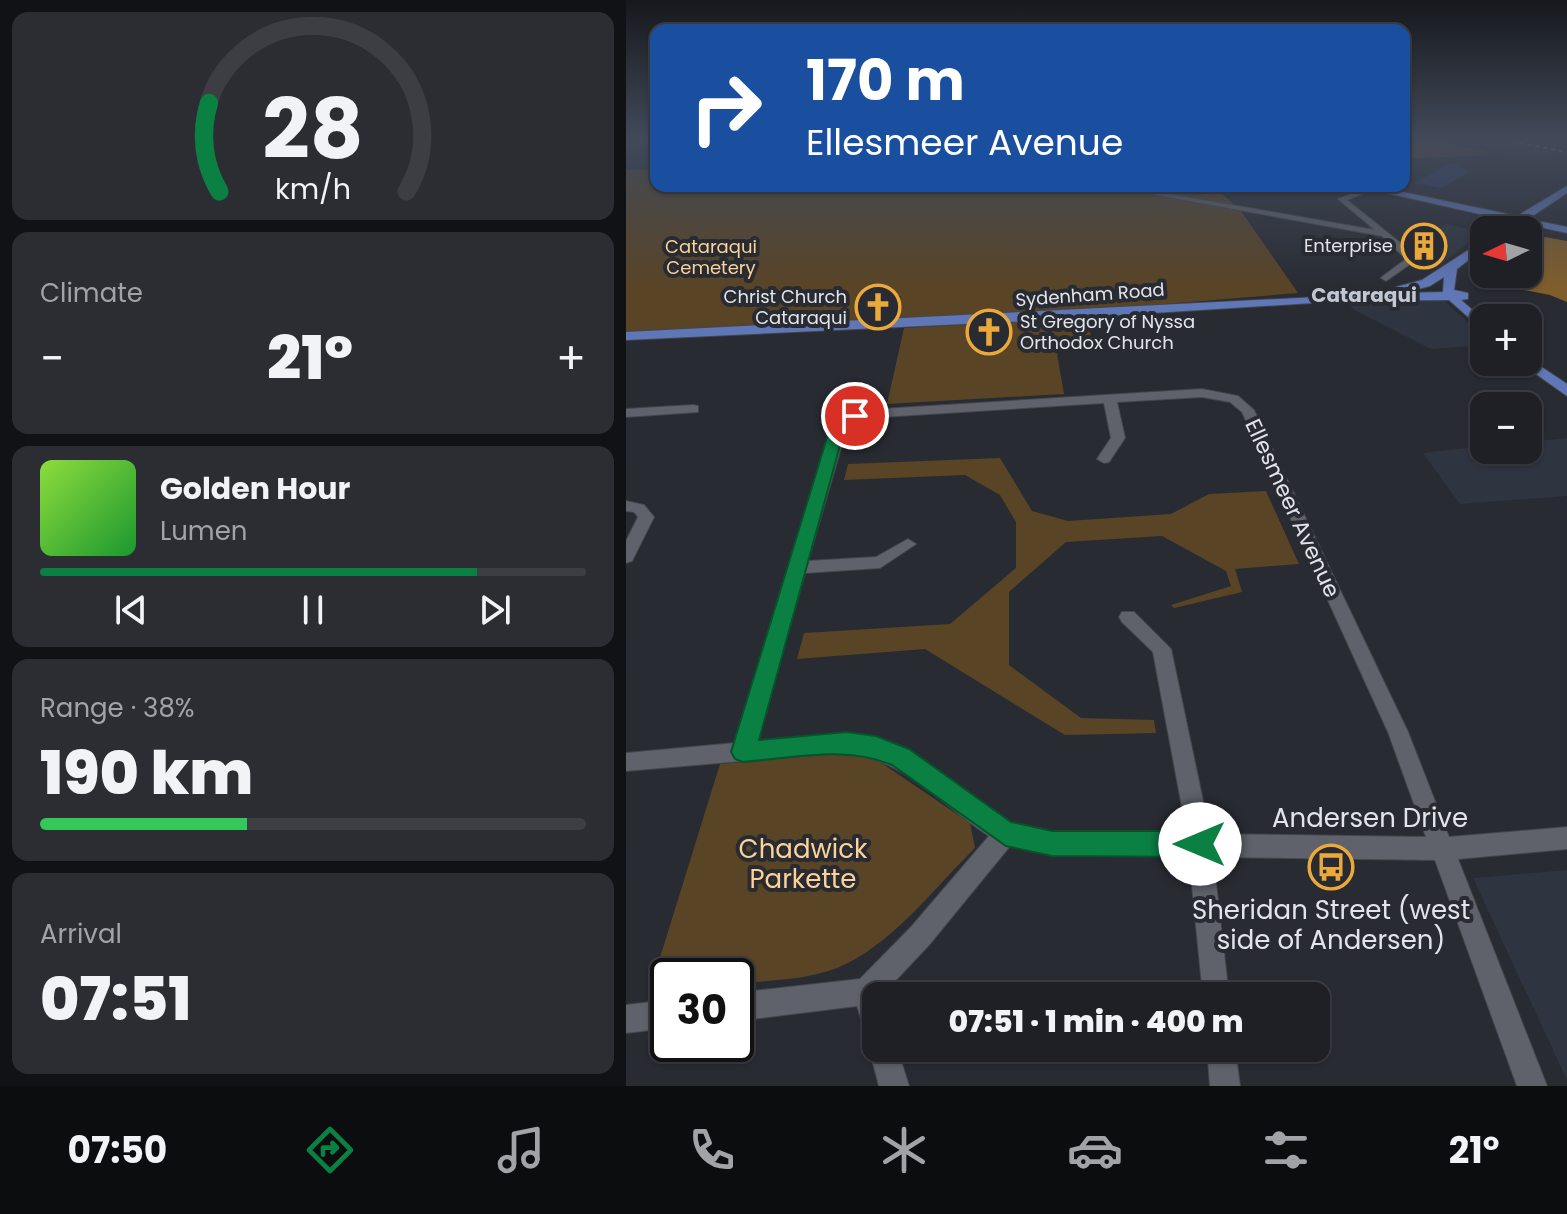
<!DOCTYPE html>
<html lang="en">
<head>
<meta charset="utf-8">
<style>
  body { margin:0; font-family:Poppins,sans-serif; background:#2b2d32; color:#f1f3f6; height:100vh; display:flex; flex-direction:column; font-size:30px; white-space:nowrap }
  * { box-sizing:border-box; margin:0 }
  p { font-size:26px; color:#a1a3a7 }
  .icon { flex:none; width:44px; height:44px; fill:none; stroke:currentColor; stroke-width:2; stroke-linecap:round; stroke-linejoin:round }
  .map { position:relative; flex:1; overflow:hidden }
  .sheet { display:flex; flex-direction:column; gap:12px; padding:12px; background:#101215; width:626px }
  .sheet>* { flex:none }
  .guide { position:absolute; left:24px; top:24px; width:760px; height:168px; border-radius:16px; box-shadow:0 2px 6px #0004,0 0 0 2px #3c3e43; background:#1a4fa0; color:#fff; overflow:hidden }
  .needle { width:52px; rotate:265deg }
  .controls { position:absolute; left:844px; top:216px; display:grid; gap:16px }
  .controls a { display:grid; place-items:center; width:72px; height:72px; border-radius:16px; background:#1e2026; box-shadow:0 2px 6px #0004,0 0 0 2px #3c3e43; font-size:40px }
  .speed { position:absolute; left:24px; top:958px; display:flex; gap:16px; font-size:40px; font-weight:700; text-align:center }
  .speed>* { display:grid; place-content:center; width:104px; height:104px; border-radius:50%; background:#1e2026; box-shadow:0 2px 6px #0004,0 0 0 2px #3c3e43; line-height:1 }
  .speed .limit { border:4px solid #111; border-radius:12px; background:#fff; color:#111 }
  .pin { position:absolute; display:grid; place-items:center; width:68px; height:68px; color:#fff; margin:-34px; border:4px solid #fff; border-radius:50%; box-shadow:0 2px 8px #0007 }
  .me { position:absolute; width:88px; margin:-44px; rotate:270deg; stroke-linejoin:round; filter:drop-shadow(0 0 6px #0008) }
  .turn { display:flex; align-items:center; gap:28px; height:168px; padding:0 24px; font-size:36px }
  .turn .icon { width:104px; height:104px; stroke-width:2.5 }
  .turn b { display:block; font-size:56px; line-height:68px }
  .big { font-size:60px; font-weight:800; line-height:1.1 }
  .sheet .tile { flex:1; display:flex; flex-direction:column; justify-content:center; gap:12px; min-width:0; padding:0 28px; border-radius:16px; background:#2b2d32 }
  .sheet .dial { align-items:center; gap:0 }
  .dial svg { height:208px; overflow:visible; fill:none; stroke:#3c3e43; stroke-width:7; stroke-linecap:round; text-anchor:middle }
  .dial text { fill:#f1f3f6; stroke:none }
  .song { display:flex; align-items:center; gap:24px }
  .cover { width:96px; height:96px; border-radius:12px; background:linear-gradient(135deg,hsl(90 70% 55%),hsl(130 70% 35%)) }
  .played { height:8px; border-radius:4px; background:linear-gradient(90deg,#0b8043 80%,#3c3e43 80%) }
  .keys { display:flex; justify-content:space-around; direction:ltr }
  .heat { display:flex; justify-content:space-between; align-items:center; font-size:44px; direction:ltr }
  .charge { height:12px; border-radius:6px; background:linear-gradient(90deg,#34c759 38%,#3c3e43 0) }
  .trip { position:absolute; left:236px; top:982px; width:468px; height:80px; border-radius:16px; background:#1e2026; box-shadow:0 2px 6px #0004,0 0 0 2px #3c3e43; font-weight:800; line-height:80px; text-align:center }
  .tab-bar { display:flex; height:128px; justify-content:space-around; align-items:center; background:#0c0d0f; color:#a1a3a7 }
  .tab-bar .icon { width:56px; height:56px }
  .tab-bar .on { color:#0b8043 }
  .tab-bar b { font-size:36px; color:#f1f3f6 }
  main { display:flex; flex:1; min-height:0 }
  .map>svg:first-child { display:block }
</style>
</head>
<body>
<main>
<section class="sheet">
<div class="tile dial"><svg viewBox="0 0 100 80">
<path d="M14 69A42 42 0 1 1 86 69"/>
<path d="M14 69A42 42 0 0 1 10 35" stroke="#0b8043"/>
<text x="50" y="56" font-size="32" font-weight="700">28</text>
<text x="50" y="72" font-size="11">km/h</text>
</svg></div>
<div class="tile"><p>Climate</p>
<div class="heat"><a>−</a><b class="big">21°</b><a>+</a></div>
</div>
<div class="tile">
<div class="song"><i class="cover"></i><div><b>Golden Hour</b><p>Lumen</p></div></div>
<div class="played"></div>
<div class="keys"><svg class="icon" aria-label="previous" viewBox="0 0 24 24"><path d="M18 5L8 12l10 7zM5 5v14"/></svg><svg class="icon" aria-label="pause" viewBox="0 0 24 24"><path d="M8 5v14M16 5v14"/></svg><svg class="icon" aria-label="next" viewBox="0 0 24 24"><path d="M6 5l10 7-10 7zM19 5v14"/></svg></div>
</div>
<div class="tile"><p>Range · 38%</p><b class="big">190 km</b><div class="charge"></div></div>
<div class="tile"><p>Arrival</p><b class="big">07:51</b></div>
</section>
<div class="map">
<svg width="941" height="1086" viewBox="0 0 941 1086">
  <rect width="100%" height="100%" fill="#282b32"/>
  <g fill="#2f3441">
    <path d="M804,138h94l41,9 -15,7h-38z"/>
    <path d="M820,224l36,8 -42,33 -24,-7 -6,-7z"/>
    <path d="M811,299l7,2 40,35v9l-53,4 -77,-39 -7,-8z"/>
    <path d="M941,438v58l-107,8 -37,-51 61,-7v4h44v-8z"/>
    <path d="M941,870v210l-94,-202z"/>
  </g>
  <g fill="#594426">
    <path d="M778,138h18l63,13 3,4 -84,4z"/>
    <path d="M0,170h30v16h506l59,7 20,18 57,82 -266,22 -136,7 5,-26 -33,2 -9,26 -233,8z"/>
    <path d="M460,318l7,25 -29,1 -8,4 8,46 -177,10 17,-76z"/>
    <path d="M374,458l32,53 36,10 103,-7 38,-20 57,-3 33,73 -64,5 7,23 -68,16 -3,-3 60,-19 -5,-15 -64,-35 -96,6 -57,50v73l72,53 73,2 2,13 -91,2 -140,-86 -128,10 7,-26 146,-9 66,-56v-46l-16,-27 -35,-20 -121,5 4,-16z"/>
    <path d="M220,753l31,7 93,63 5,25c-40,39 -78,91 -129,116 -32,16 -75,16 -110,20v-8h-68v15l-19,2 71,-229z"/>
  </g>
  <path fill="#805e2b" d="M919,237l22,4v61l-17,-7 -68,-13 6,-8h40v-27z"/>
  <path fill="#293a67" d="M823,164h7l13,8 -28,16 -26,-5z"/>
  <g fill="none" stroke-linecap="round" stroke-linejoin="round">
    <g stroke="#43464c" stroke-width="2">
      <g id="minor">
        <path d="M481,186h17l251,44 -37,-31 32,-13 2,4 -25,10 61,49 8,11 -30,21 -5,-3 2,-2 23,-17 -24,-23z"/>
        <path d="M576,389l36,7 16,14 154,322 41,105 118,-10v22l-109,10 89,227h-30l-82,-226 -222,-3 16,139h-26l-14,-140 -137,-2 -42,-8 -81,99 -48,51h-5v52h21l12,38h-30l-10,-38 5,-10 -8,-3 -9,-29 -121,15v-28l124,-14 51,-52 78,-91c-50,-33 -80,-73 -142,-84l-221,19v-18l109,-10 102,-324 28,-9zM576,397l28,5 12,10 146,320 38,105 -216,-3 -39,-185 -37,-37h-12l-3,5 3,5 31,30 34,182 -135,-2 -25,-3 -17,-5 -19,-12 -72,-53 -48,-21 -24,-4 -90,8 48,-169 75,-5 36,-24 -8,-5 -32,18 -68,4 40,-137 19,-6 237,-15 7,35 -14,21 7,4 5,-1 16,-24 -8,-36z"/>
        <path d="M67,405l5,1v6l-72,5v-8z"/>
        <path d="M0,501l18,4 10,12 -22,44 -6,2v-22l12,-24 -4,-5 -8,-1z"/>
        <path d="M42,1000v28l-42,5v-28z"/>
        <path d="M581,1048h28l5,38h-30z"/>
      </g>
    </g>
    <g stroke="#43464c" stroke-width="2">
      <g id="major">
        <path d="M730,186h18l143,30 50,-30v7l-39,26 39,8v6l-46,-10 -11,7h-12l12,-9z"/>
        <path d="M858,240v8l-27,21 -3,21 14,3v6l-7,1 23,20v11l-35,-31 -104,1 -319,20 -400,19v-8l770,-39v-6l26,-7zM818,277l-1,15 -39,1 26,-7z"/>
        <path d="M902,358l39,26v12l-48,-34h9z"/>
      </g>
    </g>
    <use href="#minor" fill="#5f626a" fill-rule="evenodd"/>
    <use href="#major" fill="#5f77b7" fill-rule="evenodd"/>
    <path stroke="#989ba1" stroke-width="2" stroke-dasharray="4 4" stroke-linecap="butt" d="M870,138l71,14"/>
  </g>
  <linearGradient id="sky" x2="0" y2="1"><stop stop-color="#16181c"/><stop offset="0.48" stop-color="#424a5a"/><stop offset="1" stop-color="#424a5a" stop-opacity="0"/></linearGradient>
  <rect width="941" height="290" fill="url(#sky)"/>
  <path fill="#0b8043" stroke="#07532c" stroke-width="2" d="M229,411l8,5 -15,9 -4,6 -85,309 88,-8 29,4 33,13 102,73 41,9h148l10,4 3,9 -3,9 -10,4 -148,-1 -46,-10 -114,-81c-46,-20 -100,-7 -149,-3l-8,-3 -4,-7 98,-321 8,-12z"/>
  <defs>
    <g id="building-ring" transform="scale(2.3)"><circle r="9.5" fill="#282b32" stroke="#eca93b" stroke-width="1.5"/><path d="M-4-6H4V6H1V3H-1V6H-4ZM-2.5-4.3h1.7v1.8h-1.7ZM.8-4.3h1.7v1.8H.8ZM-2.5-1h1.7V.8h-1.7ZM.8-1h1.7V.8H.8Z" fill="#eca93b"/></g>
    <g id="church-ring" transform="scale(2.3)"><circle r="9.5" fill="#282b32" stroke="#eca93b" stroke-width="1.5"/><path d="M-1.2-6h2.4v3.5h3.3v2.4h-3.3V6h-2.4V-.1h-3.3v-2.4h3.3Z" fill="#eca93b"/></g>
    <g id="bus-ring" transform="scale(2.3)"><circle r="9.5" fill="#282b32" stroke="#eca93b" stroke-width="1.5"/><path d="M-5-6H5V4H4V6H2V4H-2V6H-4V4H-5ZM-3.5-4V0h7V-4ZM-3.5 1.2v1.5H-2V1.2ZM2 1.2v1.5H3.5V1.2Z" fill="#eca93b"/></g>
  </defs>
  <g fill-rule="evenodd">
    <use href="#building-ring" x="798" y="246"/>
    <use href="#church-ring" x="252" y="307"/>
    <use href="#church-ring" x="363" y="332"/>
    <use href="#bus-ring" x="705" y="867"/>
  </g>
  <g text-anchor="middle" stroke-width="8" stroke-linejoin="round" paint-order="stroke">
    <g font-size="18" fill="#e2e4e9" stroke="#282b32" text-anchor="end">
      <text x="767" y="252">Enterprise</text>
      <text x="221" y="303">Christ Church<tspan x="221" dy="21">Cataraqui</tspan></text>
      <text x="394" y="328" text-anchor="start">St Gregory of Nyssa<tspan x="394" dy="21">Orthodox Church</tspan></text>
    </g>
    <g font-size="18" fill="#fcd297" stroke="#282b32">
      <text x="85" y="253">Cataraqui<tspan x="85" dy="21">Cemetery</tspan></text>
    </g>
    <g font-size="18" fill="#e2e4e9" stroke="#282b32">
      <text transform="translate(464 295) rotate(-4)" y="6">Sydenham Road</text>
    </g>
    <g font-size="20" font-weight="bold" fill="#c3c7d0" stroke="#282b32">
      <text x="738" y="302">Cataraqui</text>
    </g>
    <g font-size="22" fill="#e2e4e9" stroke="#282b32">
      <text transform="translate(667 508) rotate(65)" y="8">Ellesmeer Avenue</text>
    </g>
    <g font-size="26" fill="#e2e4e9" stroke="#282b32">
      <text x="744" y="827">Andersen Drive</text>
    </g>
    <g font-size="26" fill="#fcd297" stroke="#282b32">
      <text x="177" y="858">Chadwick<tspan x="177" dy="30">Parkette</tspan></text>
    </g>
    <g font-size="26" fill="#e2e4e9" stroke="#282b32">
      <text x="705" y="919">Sheridan Street (west<tspan x="705" dy="30">side of Andersen)</tspan></text>
    </g>
  </g>
</svg>
<div class="controls">
<a><svg class="needle" viewBox="-14 -14 28 28"><path d="M0-13l5 13h-10z" fill="#e53935"/><path d="M0 13l5-13h-10z" fill="#a1a3a7"/></svg></a>
<a>+</a>
<a>−</a>
</div>
<div class="speed"><div class="limit">30</div></div>
<div class="pin" style="left:229px;top:416px;background:#d93025"><svg class="icon" aria-label="arrive" viewBox="0 0 24 24"><path d="M6 21V4h12l-3 4 3 4H6"/></svg></div>
<svg class="me" style="left:574px;top:844px" viewBox="-20 -20 40 40"><circle r="19" fill="#fff"/><path d="M0-13L10 11 0 6-10 11z" fill="#0b8043"/></svg>
<div class="trip">07:51 · 1 min · 400 m</div>
<div class="guide">
<div class="turn"><svg class="icon" aria-label="right" viewBox="0 0 24 24"><path d="M7 20v-9h11M14 6l5 5-5 5"/></svg><div><b>170 m</b>Ellesmeer Avenue</div></div>
</div>
</div>
</main>
<nav class="tab-bar">
<b>07:50</b>
<svg class="icon on" aria-label="directions" viewBox="0 0 24 24"><path d="M12 3l9 9-9 9-9-9zM9 14v-3h6M13 9l2 2-2 2"/></svg>
<svg class="icon" aria-label="music" viewBox="0 0 24 24"><path d="M9 18V5l10-2v13"/><circle cx="6" cy="18" r="3"/><circle cx="16" cy="16" r="3"/></svg>
<svg class="icon" aria-label="phone" viewBox="0 0 24 24"><path d="M5 4h4l2 5-3 2q2 4 5 5l2-3 5 2v4C11 20 4 13 5 4z"/></svg>
<svg class="icon" aria-label="climate" viewBox="0 0 24 24"><path d="M12 3v18M4 7l16 10M4 17L20 7"/></svg>
<svg class="icon" aria-label="car" viewBox="0 0 24 24"><path d="M5 17H2v-5l4-1 3-4h7l3 4 3 1v5h-3M9 17h6M6 11h13"/><circle cx="7" cy="17" r="2"/><circle cx="17" cy="17" r="2"/></svg>
<svg class="icon" aria-label="filters" viewBox="0 0 24 24"><path d="M4 7h16M4 17h16"/><circle cx="9" cy="7" r="2"/><circle cx="15" cy="17" r="2"/></svg>
<b>21°</b>
</nav>
</body>
</html>
